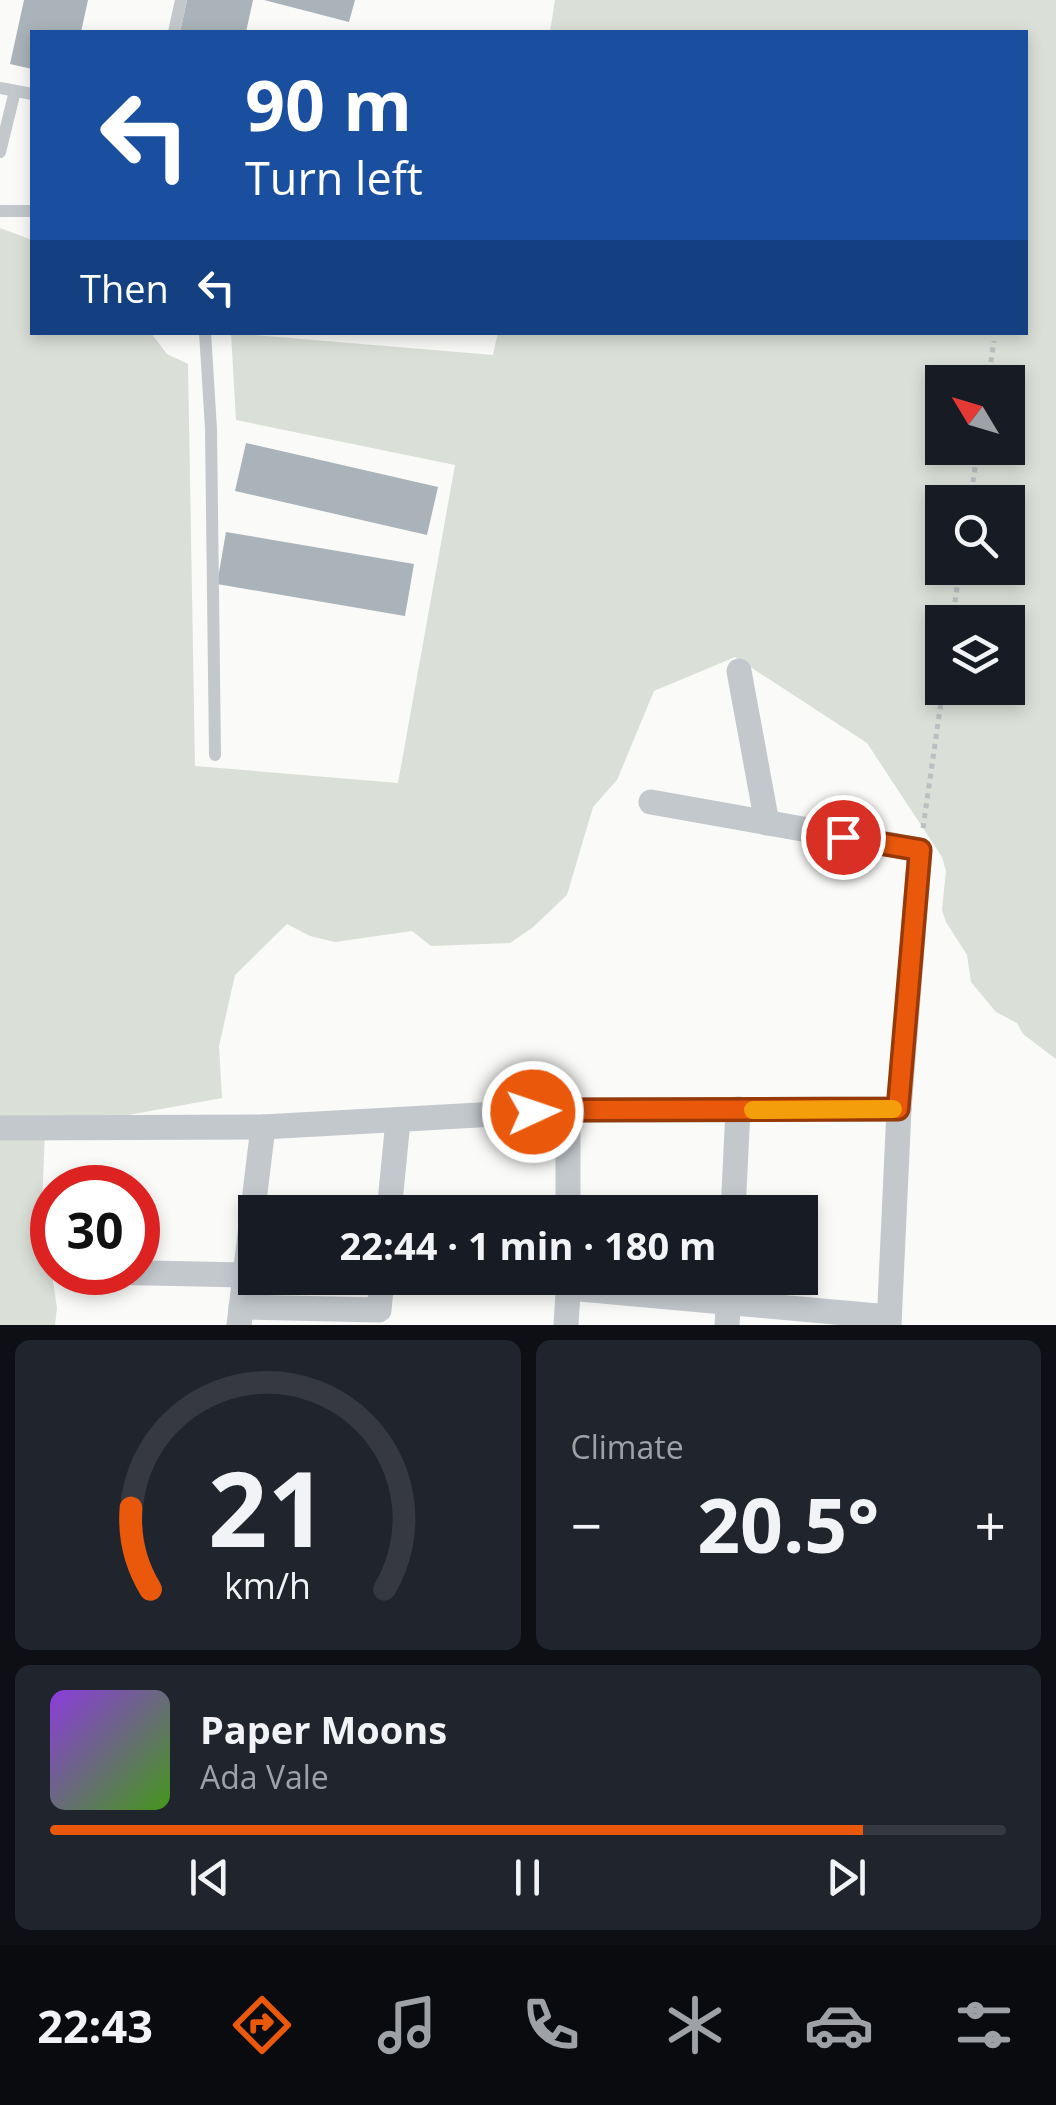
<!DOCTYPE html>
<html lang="en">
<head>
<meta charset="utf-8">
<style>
  body { margin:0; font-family:"Open Sans",sans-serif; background:#20242c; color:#f1f3f6; height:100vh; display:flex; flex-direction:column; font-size:38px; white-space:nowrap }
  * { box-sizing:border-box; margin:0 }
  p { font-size:32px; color:#9ea1a6 }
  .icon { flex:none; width:55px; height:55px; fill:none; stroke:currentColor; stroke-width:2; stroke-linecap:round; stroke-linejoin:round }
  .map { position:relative; height:1325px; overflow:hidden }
  .panel { display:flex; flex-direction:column; gap:15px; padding:15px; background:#0d0f14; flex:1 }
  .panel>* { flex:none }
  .guide { position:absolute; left:30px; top:30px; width:998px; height:305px; border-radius:0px; box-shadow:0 5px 15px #0003; background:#1a4fa0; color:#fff; overflow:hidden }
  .needle { width:65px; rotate:308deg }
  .buttons { position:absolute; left:925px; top:365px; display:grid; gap:20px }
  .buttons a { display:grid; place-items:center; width:100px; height:100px; border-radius:0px; background:#171b24; box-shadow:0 5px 15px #0003; font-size:50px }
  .speed { position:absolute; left:30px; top:1165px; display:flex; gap:20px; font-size:50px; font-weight:700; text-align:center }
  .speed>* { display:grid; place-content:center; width:130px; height:130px; border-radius:50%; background:#171b24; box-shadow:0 5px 15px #0003; line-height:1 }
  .speed .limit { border:15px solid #d22; background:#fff; color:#111 }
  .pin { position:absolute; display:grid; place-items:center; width:85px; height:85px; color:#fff; margin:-42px; border:5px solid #fff; border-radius:50%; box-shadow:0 2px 10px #0007 }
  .me { position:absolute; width:110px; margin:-55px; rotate:87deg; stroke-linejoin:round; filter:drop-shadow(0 0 8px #0008) }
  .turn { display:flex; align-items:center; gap:35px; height:210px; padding:0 50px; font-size:45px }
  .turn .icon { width:130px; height:130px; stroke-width:2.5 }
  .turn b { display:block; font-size:70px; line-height:85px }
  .then { display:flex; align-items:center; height:95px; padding:0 50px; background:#0003; gap:20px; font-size:38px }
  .big { font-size:75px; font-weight:700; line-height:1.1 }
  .panel .widget { flex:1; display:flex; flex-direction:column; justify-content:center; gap:15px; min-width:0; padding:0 35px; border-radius:15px; background:#20242c }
  .panel .dial { align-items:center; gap:0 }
  .dial svg { height:260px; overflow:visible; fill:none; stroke:#363941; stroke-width:7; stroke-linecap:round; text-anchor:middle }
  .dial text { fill:#f1f3f6; stroke:none }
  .song { display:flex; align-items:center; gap:30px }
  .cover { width:120px; height:120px; border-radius:15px; background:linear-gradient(135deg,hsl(270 70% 55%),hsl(100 70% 35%)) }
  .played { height:10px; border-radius:5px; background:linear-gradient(90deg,#ea580c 85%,#363941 85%) }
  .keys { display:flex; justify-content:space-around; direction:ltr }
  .heat { display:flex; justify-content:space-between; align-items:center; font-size:55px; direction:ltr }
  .panel .tiles { flex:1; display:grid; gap:15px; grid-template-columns:1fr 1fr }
  .widget:last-child { grid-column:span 2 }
  .trip { position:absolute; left:238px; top:1195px; width:580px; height:100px; border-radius:0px; background:#171b24; box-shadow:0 5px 15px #0003; font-weight:700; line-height:100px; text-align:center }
  .tabs { display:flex; height:160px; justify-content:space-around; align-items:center; background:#090b0e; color:#9ea1a6 }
  .tabs .icon { width:70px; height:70px }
  .tabs .current { color:#ea580c }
  .tabs b { font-size:45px; color:#f1f3f6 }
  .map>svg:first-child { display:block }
</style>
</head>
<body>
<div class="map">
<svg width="1056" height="1325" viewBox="0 0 1056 1325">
  <rect width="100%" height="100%" fill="#fafaf8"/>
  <path fill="#dadfd7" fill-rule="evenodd" d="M555,0h501v1059l-33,-25 -6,-11 -21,-11 -25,-30 -4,-27 -21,-33 -4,-12 4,-39 -4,-14 -75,-114 -132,-86 -81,34 -37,89 -24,27 -26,88 -35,33 -22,15 -79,3 -19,-15 -77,11 -25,-6 -23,-12 -52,51 -16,71 3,52 -177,32 -3,77 15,101 -2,17h-55v-1097l32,12v92l119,1 16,21 21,10 7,402 203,17 57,-318 -219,-45 -5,-87 262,22 5,-23h527v-300h-475zM942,382h66v66h-66zM942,502h66v66h-66zM942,622h66v66h-66z"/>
  <g fill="#aab3b9">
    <path d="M24,0h64l-7,32h-49v37l-22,-5z"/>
    <path d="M187,0h66l-7,32h-66z"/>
    <path d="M264,0h91l-6,22z"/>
    <path d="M246,443l192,44 -11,48 -192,-44z"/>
    <path d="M226,532l188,32 -9,52 -188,-32z"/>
  </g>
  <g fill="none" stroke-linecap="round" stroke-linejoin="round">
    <g stroke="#bbbfc2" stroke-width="5" stroke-dasharray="5 5" stroke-linecap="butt">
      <path d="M988,382l6,-41"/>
      <path d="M970,502l8,-54"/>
      <path d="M952,622l8,-54"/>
      <path d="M923,828l20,-140"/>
    </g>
    <g stroke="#c3c8cc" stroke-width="12">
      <path d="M174,32l7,-32"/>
      <path d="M0,88l32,6"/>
      <path d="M0,152l15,-61"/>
      <path d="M0,211h32"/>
      <path d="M205,332l6,97 4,326"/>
    </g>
    <g stroke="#c3c8cc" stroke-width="25">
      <path d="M739,671l28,152"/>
      <path d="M651,802l269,48 -21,259 -10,216"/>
      <path d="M568,1110v102"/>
      <path d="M0,1128l263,-1 305,-17 331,-1"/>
      <path d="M389,1212l9,-91"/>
      <path d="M733,1212l5,-103"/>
      <path d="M101,1272l144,3"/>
      <path d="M569,1288l320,29"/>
      <path d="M241,1307l138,3 3,-32"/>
      <path d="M239,1325l24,-198"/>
      <path d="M566,1325l3,-47"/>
      <path d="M727,1325l3,-47"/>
    </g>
  </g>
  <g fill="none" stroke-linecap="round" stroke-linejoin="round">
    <g stroke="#983908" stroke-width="25">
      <path id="route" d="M533,1112l35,-2 330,-1 22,-259 -77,-13"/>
    </g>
    <use href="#route" stroke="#ea580c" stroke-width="18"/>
    <path stroke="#f59e0b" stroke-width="18" d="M753,1110l140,-1"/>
  </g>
</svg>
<div class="buttons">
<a><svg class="needle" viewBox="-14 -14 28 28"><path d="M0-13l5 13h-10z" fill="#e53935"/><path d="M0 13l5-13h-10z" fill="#9ea1a6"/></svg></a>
<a><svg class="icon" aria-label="search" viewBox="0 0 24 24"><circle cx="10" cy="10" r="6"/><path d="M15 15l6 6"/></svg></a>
<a><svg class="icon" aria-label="layers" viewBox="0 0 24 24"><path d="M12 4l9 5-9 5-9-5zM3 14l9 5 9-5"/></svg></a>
</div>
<div class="speed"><div class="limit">30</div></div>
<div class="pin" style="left:843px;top:837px;background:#d93025"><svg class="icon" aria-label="arrive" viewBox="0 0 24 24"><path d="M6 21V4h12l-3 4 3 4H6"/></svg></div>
<svg class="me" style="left:533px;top:1112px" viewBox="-20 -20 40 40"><circle r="17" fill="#ea580c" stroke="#fff" stroke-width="3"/><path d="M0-11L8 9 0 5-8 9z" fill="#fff"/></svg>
<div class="trip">22:44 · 1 min · 180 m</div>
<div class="guide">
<div class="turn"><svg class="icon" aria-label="left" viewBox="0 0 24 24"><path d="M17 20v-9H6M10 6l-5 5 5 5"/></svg><div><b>90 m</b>Turn left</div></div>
<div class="then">Then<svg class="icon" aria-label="left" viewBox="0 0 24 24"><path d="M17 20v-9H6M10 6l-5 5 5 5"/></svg></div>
</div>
</div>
<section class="panel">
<div class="tiles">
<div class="widget dial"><svg viewBox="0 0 100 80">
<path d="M14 69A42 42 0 1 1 86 69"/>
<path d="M14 69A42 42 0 0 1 8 44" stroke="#ea580c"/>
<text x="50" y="56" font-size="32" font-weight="700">21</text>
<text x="50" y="72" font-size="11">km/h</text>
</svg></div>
<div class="widget"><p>Climate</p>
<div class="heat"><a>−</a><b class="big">20.5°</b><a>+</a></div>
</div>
<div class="widget">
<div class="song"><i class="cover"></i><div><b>Paper Moons</b><p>Ada Vale</p></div></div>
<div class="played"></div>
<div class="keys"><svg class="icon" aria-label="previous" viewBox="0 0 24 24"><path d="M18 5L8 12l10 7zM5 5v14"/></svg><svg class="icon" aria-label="pause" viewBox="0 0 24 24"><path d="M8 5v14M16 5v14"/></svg><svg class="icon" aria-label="next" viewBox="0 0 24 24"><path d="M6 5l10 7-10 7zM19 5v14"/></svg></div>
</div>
</div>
</section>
<nav class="tabs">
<b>22:43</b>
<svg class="icon current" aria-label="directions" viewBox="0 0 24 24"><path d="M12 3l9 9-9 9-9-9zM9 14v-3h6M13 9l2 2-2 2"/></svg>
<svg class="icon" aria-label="music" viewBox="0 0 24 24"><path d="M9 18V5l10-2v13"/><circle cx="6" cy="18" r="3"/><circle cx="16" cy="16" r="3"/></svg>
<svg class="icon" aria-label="phone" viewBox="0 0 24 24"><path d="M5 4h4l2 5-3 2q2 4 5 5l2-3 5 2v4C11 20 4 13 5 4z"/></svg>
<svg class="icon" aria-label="climate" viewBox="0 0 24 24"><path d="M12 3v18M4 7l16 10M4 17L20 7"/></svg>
<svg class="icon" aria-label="car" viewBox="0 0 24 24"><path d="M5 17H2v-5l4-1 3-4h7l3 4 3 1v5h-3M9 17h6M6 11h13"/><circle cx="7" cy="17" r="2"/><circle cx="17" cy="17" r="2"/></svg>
<svg class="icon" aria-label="filters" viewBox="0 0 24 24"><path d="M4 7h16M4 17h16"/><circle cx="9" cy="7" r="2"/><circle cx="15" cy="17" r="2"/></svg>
</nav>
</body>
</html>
